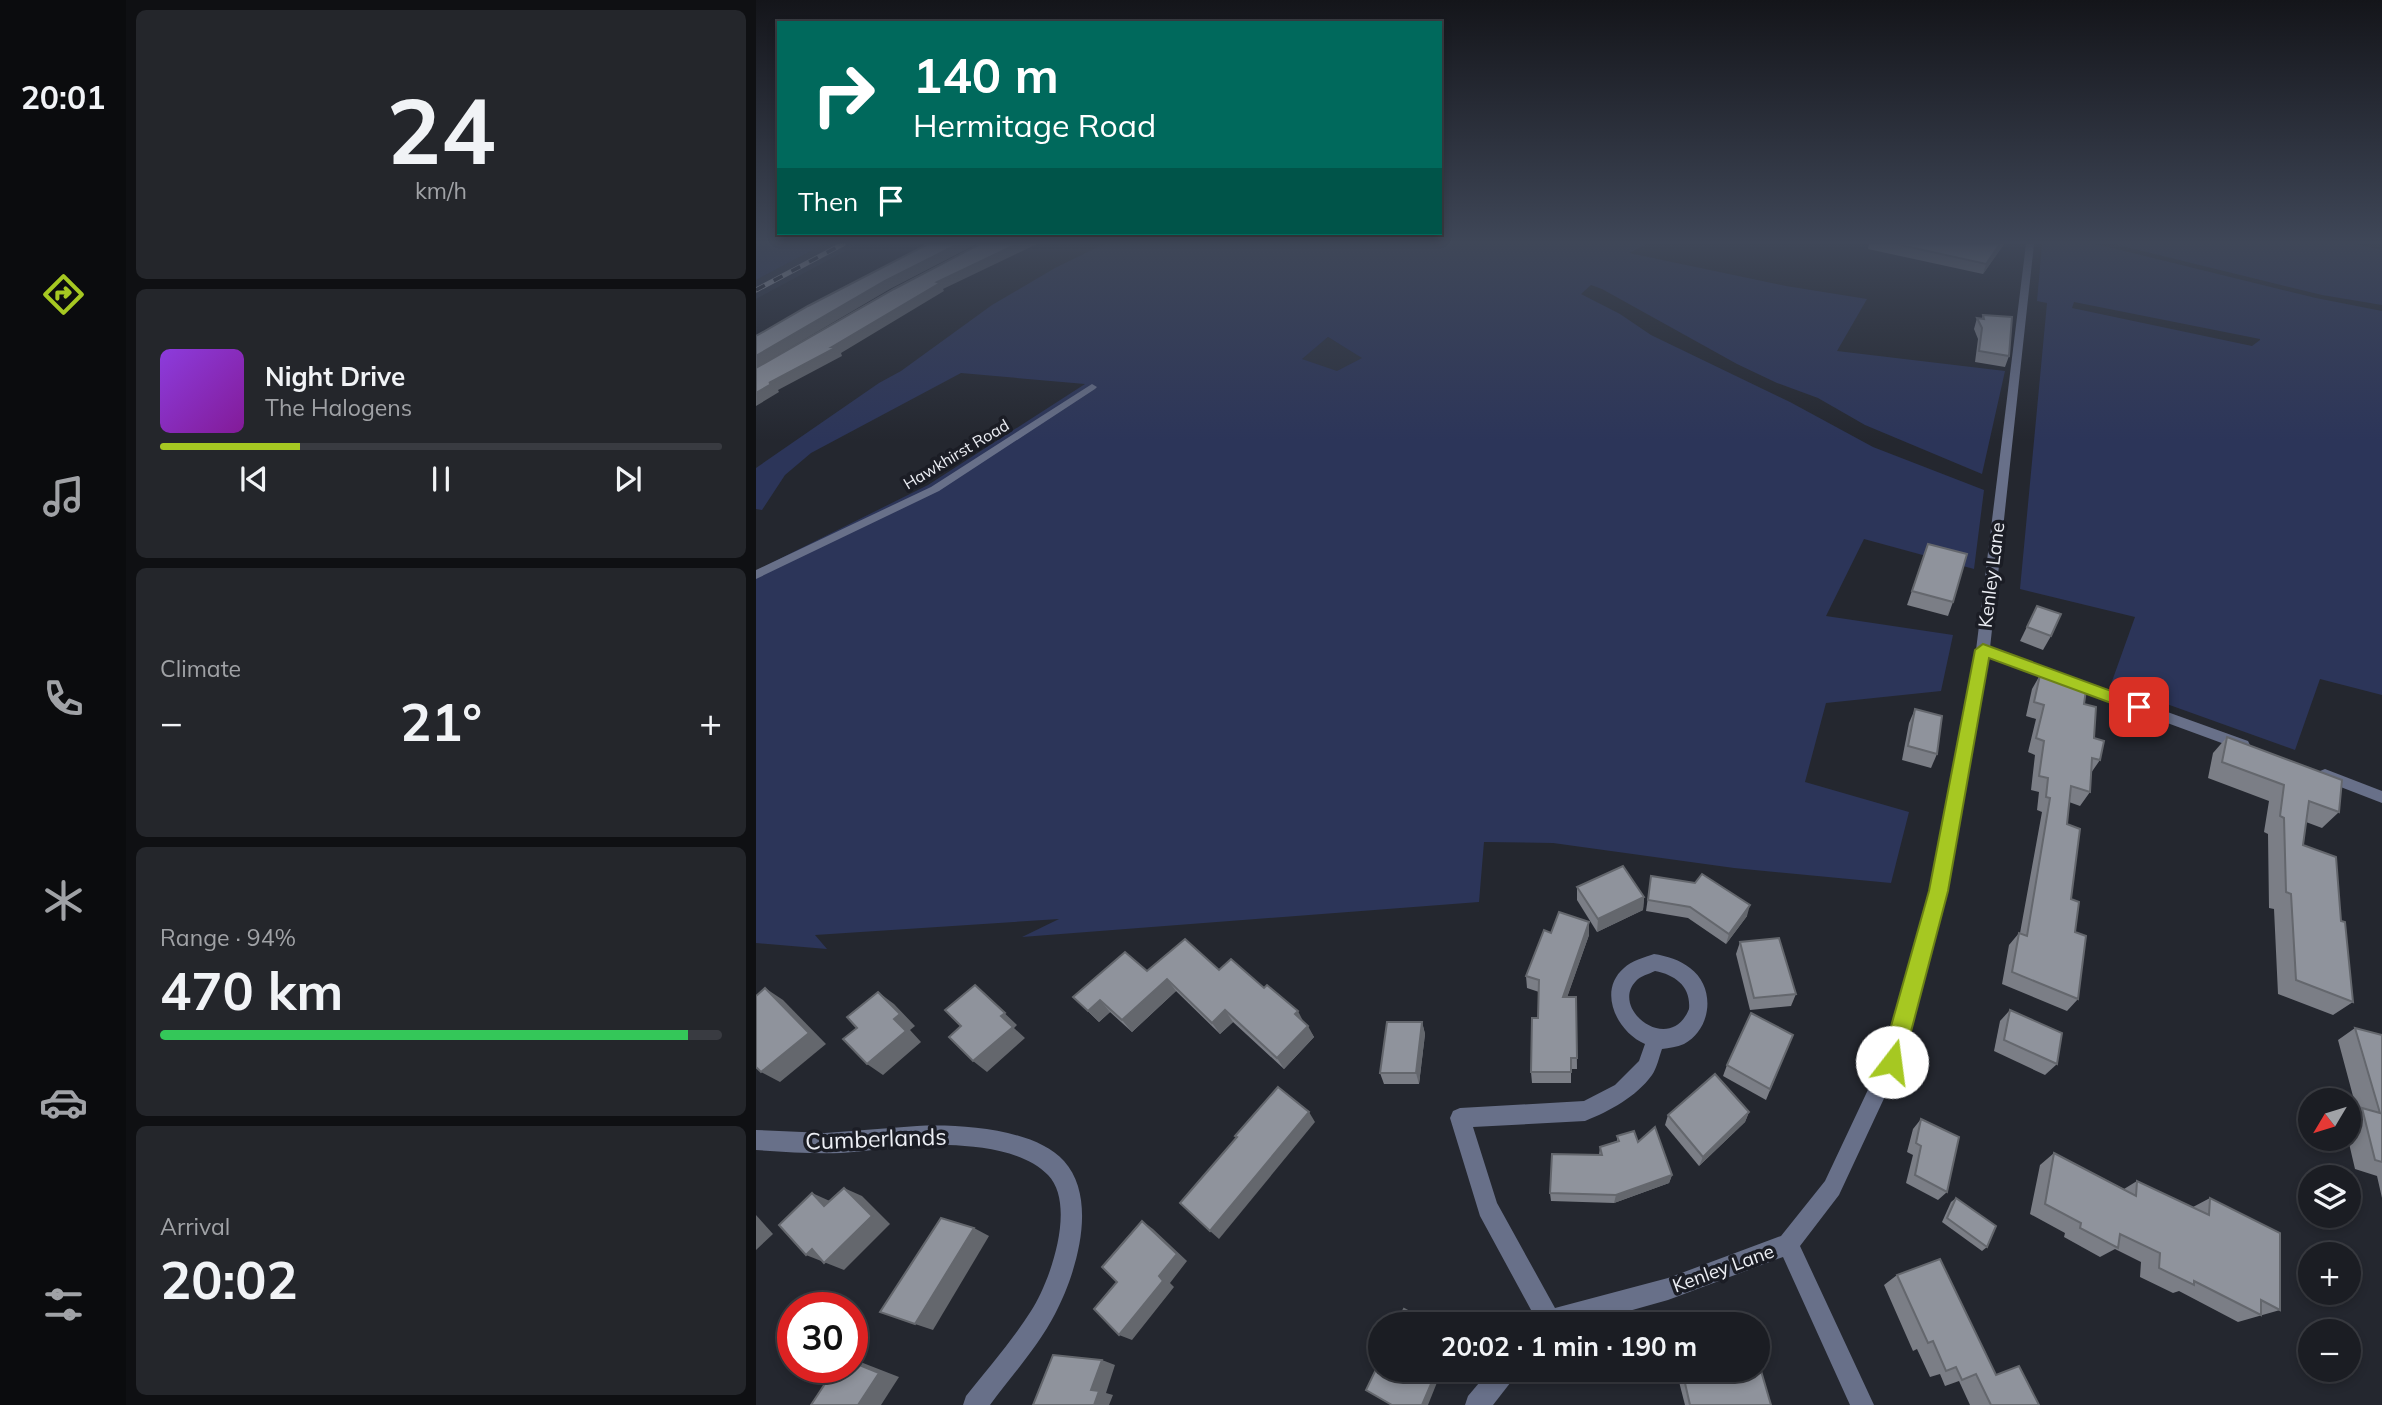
<!DOCTYPE html>
<html lang="en">
<head>
<meta charset="utf-8">
<style>
  body { margin:0; font-family:Mulish,sans-serif; background:#24262b; color:#f1f3f6; height:100vh; display:flex; flex-direction:column; font-size:26px; white-space:nowrap }
  * { box-sizing:border-box; margin:0 }
  p { font-size:23px; color:#a0a2a6 }
  .icon { flex:none; width:38px; height:38px; fill:none; stroke:currentColor; stroke-width:2; stroke-linecap:round; stroke-linejoin:round }
  .map { position:relative; flex:1; overflow:hidden }
  .side { display:flex; flex-direction:column; gap:10px; padding:10px; background:#0f1013; width:630px }
  .side>* { flex:none }
  .hud { position:absolute; left:21px; top:21px; width:665px; height:214px; border-radius:0px; box-shadow:0 4px 10px #0003,0 0 0 2px #393b41; background:#00695c; color:#fff; overflow:hidden }
  .needle { width:46px; rotate:232deg }
  .controls { position:absolute; left:1542px; top:1088px; display:grid; gap:14px }
  .controls a { display:grid; place-items:center; width:63px; height:63px; border-radius:50%; background:#1b1d23; box-shadow:0 4px 10px #0003,0 0 0 2px #393b41; font-size:35px }
  .speed { position:absolute; left:21px; top:1292px; display:flex; gap:14px; font-size:35px; font-weight:700; text-align:center }
  .speed>* { display:grid; place-content:center; width:91px; height:91px; border-radius:50%; background:#1b1d23; box-shadow:0 4px 10px #0003,0 0 0 2px #393b41; line-height:1 }
  .speed .limit { border:10px solid #d22; background:#fff; color:#111 }
  .pin { position:absolute; display:grid; place-items:center; width:60px; height:60px; color:#fff; margin:-30px; border-radius:14px; box-shadow:0 4px 10px #0006 }
  .me { position:absolute; width:77px; margin:-38px; rotate:15deg; stroke-linejoin:round; filter:drop-shadow(0 0 5px #0008) }
  .turn { display:flex; align-items:center; gap:24px; height:147px; padding:0 21px; font-size:32px }
  .turn .icon { width:91px; height:91px; stroke-width:2.5 }
  .turn b { display:block; font-size:49px; line-height:60px }
  .then { display:flex; align-items:center; height:66px; padding:0 21px; background:#0003; gap:14px; font-size:26px }
  .big { font-size:52px; font-weight:700; line-height:1.1 }
  .side .card { flex:1; display:flex; flex-direction:column; justify-content:center; gap:10px; min-width:0; padding:0 24px; border-radius:10px; background:#24262b }
  .side .dial { align-items:center; gap:0 }
  .dial b { font-size:91px; line-height:1 }
  .song { display:flex; align-items:center; gap:21px }
  .cover { width:84px; height:84px; border-radius:10px; background:linear-gradient(135deg,hsl(270 70% 55%),hsl(290 70% 35%)) }
  .played { height:7px; border-radius:4px; background:linear-gradient(90deg,#a6c822 25%,#393b41 25%) }
  .keys { display:flex; justify-content:space-around; direction:ltr }
  .heat { display:flex; justify-content:space-between; align-items:center; font-size:38px; direction:ltr }
  .charge { height:10px; border-radius:5px; background:linear-gradient(90deg,#34c759 94%,#393b41 0) }
  .trip { position:absolute; left:612px; top:1312px; width:402px; height:70px; border-radius:35px; background:#1b1d23; box-shadow:0 4px 10px #0003,0 0 0 2px #393b41; font-weight:700; line-height:70px; text-align:center }
  main { display:flex; flex:1; min-height:0 }
  .tab-bar { display:flex; flex-direction:column; width:126px; justify-content:space-around; align-items:center; background:#0b0c0e; color:#a0a2a6 }
  .tab-bar .icon { width:49px; height:49px }
  .tab-bar .current { color:#a6c822 }
  .tab-bar b { font-size:32px; color:#f1f3f6 }
  .map>svg:first-child { display:block }
</style>
</head>
<body>
<main>
<nav class="tab-bar">
<b>20:01</b>
<svg class="icon current" aria-label="directions" viewBox="0 0 24 24"><path d="M12 3l9 9-9 9-9-9zM9 14v-3h6M13 9l2 2-2 2"/></svg>
<svg class="icon" aria-label="music" viewBox="0 0 24 24"><path d="M9 18V5l10-2v13"/><circle cx="6" cy="18" r="3"/><circle cx="16" cy="16" r="3"/></svg>
<svg class="icon" aria-label="phone" viewBox="0 0 24 24"><path d="M5 4h4l2 5-3 2q2 4 5 5l2-3 5 2v4C11 20 4 13 5 4z"/></svg>
<svg class="icon" aria-label="climate" viewBox="0 0 24 24"><path d="M12 3v18M4 7l16 10M4 17L20 7"/></svg>
<svg class="icon" aria-label="car" viewBox="0 0 24 24"><path d="M5 17H2v-5l4-1 3-4h7l3 4 3 1v5h-3M9 17h6M6 11h13"/><circle cx="7" cy="17" r="2"/><circle cx="17" cy="17" r="2"/></svg>
<svg class="icon" aria-label="filters" viewBox="0 0 24 24"><path d="M4 7h16M4 17h16"/><circle cx="9" cy="7" r="2"/><circle cx="15" cy="17" r="2"/></svg>
</nav>
<section class="side">
<div class="card dial"><b>24</b><p>km/h</p></div>
<div class="card">
<div class="song"><i class="cover"></i><div><b>Night Drive</b><p>The Halogens</p></div></div>
<div class="played"></div>
<div class="keys"><svg class="icon" aria-label="previous" viewBox="0 0 24 24"><path d="M18 5L8 12l10 7zM5 5v14"/></svg><svg class="icon" aria-label="pause" viewBox="0 0 24 24"><path d="M8 5v14M16 5v14"/></svg><svg class="icon" aria-label="next" viewBox="0 0 24 24"><path d="M6 5l10 7-10 7zM19 5v14"/></svg></div>
</div>
<div class="card"><p>Climate</p>
<div class="heat"><a>−</a><b class="big">21°</b><a>+</a></div>
</div>
<div class="card"><p>Range · 94%</p><b class="big">470 km</b><div class="charge"></div></div>
<div class="card"><p>Arrival</p><b class="big">20:02</b></div>
</section>
<div class="map">
<svg width="1626" height="1405" viewBox="0 0 1626 1405">
  <rect width="100%" height="100%" fill="#24272f"/>
  <g fill="#2b303d">
    <path d="M68,244h34l-102,55v-19z"/>
    <path d="M572,337l35,21 -26,14 -36,-13z"/>
  </g>
  <g fill="#2c3559" fill-rule="evenodd">
    <path d="M0,244h68l-68,36z"/>
    <path d="M348,244h543l-18,9 157,33 81,13 -30,52 168,20 -23,103 -117,-49 -47,-27 -41,-15 -40,-19 -135,-75 -11,-4 -10,9 39,20 31,21 139,67 83,45 111,43 -10,79 -110,-30 -38,77 127,19 -12,56 -115,12 -21,79 104,30 -18,71 -157,-15 -181,-25 -69,-1 -5,60 -457,35 37,-18 -244,16 12,14 -71,-6v-370l3,-4 169,-84 157,-101 -124,-11 -150,80 -26,22 -23,35 -6,-1v-41l123,-85 22,-12 91,-66 63,-37zM572,337l34,21 -25,13 -35,-12z"/>
    <path d="M1286,244h54l220,54 66,13v384l-62,-16 -25,71 -184,-66 24,-67 -115,-28 27,-286 -10,-2zM1318,302l186,37v1l-8,6 -180,-38z"/>
    <path d="M1358,244h242l26,6v55l-60,-10z"/>
  </g>
  <g fill="none" stroke-linecap="round" stroke-linejoin="round">
    <g fill="#687089" fill-rule="evenodd">
      <path d="M1270,244h8l-44,404 258,93 2,4 -2,4h-10l-250,-92 -41,234 -46,171 -62,133 -39,51 74,159h-24l-67,-148 -115,43 -89,25h-43l1,-4 -57,-105 -30,-98 3,-7 7,-3 124,-7 31,-16 24,-24 6,-17c-28,-12 -48,-53 -21,-76 7,-7 21,-11 30,-14 13,2 26,6 36,14 26,19 22,61 -6,76 -7,3 -15,4 -22,5 -3,8 -5,19 -10,26 -16,22 -42,36 -67,46l-112,6 24,76 58,105 113,-30 113,-42 44,-55 57,-121 49,-169 45,-241zM899,971c21,4 36,16 34,38 -19,47 -80,0 -53,-28 4,-5 13,-7 19,-10z"/>
      <path d="M336,384l5,3 -2,2 -156,102 -183,88v-9l175,-83z"/>
      <path d="M1569,769l57,22v12l-62,-24 -3,-4 3,-4z"/>
      <path d="M161,1126c42,-2 117,2 147,35 35,39 12,113 -9,153 -17,33 -43,61 -65,91h-27l3,-9c22,-28 46,-55 65,-85 19,-29 46,-106 17,-136 -23,-24 -68,-29 -100,-30 -35,-1 -71,5 -107,8 -28,1 -56,-1 -85,-3v-20l69,3z"/>
      <path d="M734,1370h28l-4,8 -21,27h-28l3,-9z"/>
    </g>
    <g stroke="#afb2b8" stroke-width="5">
      <path id="rail" d="M0,290l87,-46"/>
    </g>
    <use href="#rail" stroke="#1b1d25" stroke-width="3.5" stroke-dasharray="10" stroke-linecap="butt"/>
  </g>
  <g fill="#7b7e86">
    <path d="M1113,244h135l-21,30 -115,-25z"/>
    <path d="M1227,315l26,41 -4,11 -30,-5 3,-23 -4,-10 3,-11h5z"/>
    <path d="M1172,544l25,58 -5,14 -41,-11z"/>
    <path d="M1281,606l14,30 -8,14 -23,-9z"/>
    <path d="M1284,675l44,29 16,56 -9,13 -1,19 -10,14 -11,-4 -2,22 4,75 4,33 3,67 -11,12 -65,-27 7,-39 10,-12h1l22,-121 -5,-2 2,-18 -8,-2 4,-35 -7,-3 8,-33 -10,-3 6,-27z"/>
    <path d="M1159,709l22,45 -6,14 -29,-8 7,-37z"/>
    <path d="M1471,737l112,75 -17,16 -16,-6 -3,23 38,76 12,81 -20,13 -55,-21 -4,-85 -5,-1 -1,-74 -4,-2 5,-31 -61,-23 5,-25z"/>
    <path d="M895,876l96,40 -21,28 -38,-26 -42,-7z"/>
    <path d="M821,887l67,10 -1,13 -46,22 -20,-32z"/>
    <path d="M833,922v13l-22,62h9l1,72h-6v14h-39l-1,-11 7,-54 1,-26 -12,-4 -1,-12 25,-43z"/>
    <path d="M984,942l56,52 -5,12 -41,4 -14,-56z"/>
    <path d="M463,970l85,52 10,15 -30,32 -51,-47 -13,12 -44,-43 -44,41 -22,-20 -11,10 -26,-25 74,-26z"/>
    <path d="M1254,1010l47,54 -12,11 -51,-24 6,-30z"/>
    <path d="M666,1022l3,12 -6,50h-35l-4,-11z"/>
    <path d="M1599,1028l27,7v163l-5,-22 -22,-7 -7,-30v-24l9,-4 -19,-71z"/>
    <path d="M1037,1035l-27,65 -43,-24 4,-11z"/>
    <path d="M993,1112l-4,10 -46,44 -34,-41 3,-10z"/>
    <path d="M1165,1119l26,73 -9,8 -32,-17 7,-28 -6,-3 6,-23z"/>
    <path d="M861,1136l21,6 34,33 -3,8 -55,20 -63,-2 -1,-8 49,-38 1,-8 17,-6z"/>
    <path d="M1298,1153l70,36 13,-8 56,26 17,-9 70,112 -42,12 -59,-31 -6,2 -33,-16 1,-15 -26,-13 -15,8 -36,-20 1,-4 -35,-19 10,-49z"/>
    <path d="M1200,1198l31,49 -5,4 -40,-29 9,-20z"/>
    <path d="M1141,1275l99,99 43,31h-69l-11,-24 -14,5 -5,-12 -10,3 -13,-28 -4,2 -29,-66z"/>
    <path d="M920,1370h83l12,35h-86z"/>
  </g>
  <g fill="#64676d">
    <path d="M202,244h19l-87,45 -134,79v-12l129,-75z"/>
    <path d="M261,244h20l-94,45 1,2 -103,62 1,3 -64,34 1,2 -23,14v-13l13,-10 63,-36 105,-65z"/>
    <path d="M1244,244h4l-21,30 3,-10z"/>
    <path d="M888,897l-1,13 -46,22 1,-13z"/>
    <path d="M994,905l-3,11 -21,28 3,-10z"/>
    <path d="M833,922v13l-26,74v-12z"/>
    <path d="M411,979l9,12 -44,41 -10,-12z"/>
    <path d="M219,985l42,40 -3,3 11,10 -38,34 -14,-11z"/>
    <path d="M9,988l18,12 43,44 -46,38 -19,-10z"/>
    <path d="M122,992l16,12 21,22 -5,4 11,12 -38,33 -16,-11 27,-45z"/>
    <path d="M344,1000l10,12 -11,10 -11,-11z"/>
    <path d="M469,1010l8,12 -13,12 -8,-11z"/>
    <path d="M542,1011l6,12 -9,-9z"/>
    <path d="M666,1022l3,12 -6,50 -3,-11z"/>
    <path d="M552,1026l6,11 -30,32 -7,-11z"/>
    <path d="M553,1112l6,10 -96,117 -9,-8z"/>
    <path d="M993,1112l-4,10 -46,44 4,-9z"/>
    <path d="M916,1175l-3,8 -55,20 2,-8z"/>
    <path d="M88,1188l18,8 28,28 -46,46 -38,-15z"/>
    <path d="M56,1193l20,9 -8,4z"/>
    <path d="M0,1215l17,19 -17,16z"/>
    <path d="M386,1221l11,8 34,32 -17,22 4,4 -42,53 -13,-5 40,-59z"/>
    <path d="M218,1228l15,8 -56,94 -18,-6z"/>
    <path d="M346,1360l13,5 -9,28 7,2 -4,10h-15l-3,-15z"/>
    <path d="M96,1361l11,2 36,14 -18,28h-23z"/>
    <path d="M681,1370h5l-14,35h-6z"/>
  </g>
  <g fill="#8f939c" stroke="#64676d" stroke-width="2">
    <path d="M172,244h30l-73,37 -129,75v-20l52,-30z"/>
    <path d="M224,244h37l-80,38 3,1 -108,64h5l-68,36h4l-17,10v-25l138,-79z"/>
    <path d="M1140,244h104l-14,20z"/>
    <path d="M1227,315l29,2 -3,39 -30,-5 3,-23 -5,-10 7,1z"/>
    <path d="M1172,544l39,10 -14,48 -41,-11z"/>
    <path d="M1281,606l24,8 -10,22 -24,-9z"/>
    <path d="M1284,675l46,15 -2,14 12,3 -2,31 10,3 -4,19 -8,-2 -2,34 -19,-6 -4,38 13,5 -9,70 8,3 -4,30 11,4 -8,63 -66,-27 7,-39 8,3 23,-138 -4,-1 2,-19 -9,-2 5,-35 -8,-3 8,-33 -10,-3z"/>
    <path d="M1159,709l27,7 -5,38 -29,-8z"/>
    <path d="M1471,737l115,43 -3,32 -30,-11 -6,44 33,12 5,64 4,1 8,80 -57,-22 -5,-86 -5,-2 -2,-74 -4,-2 4,-31 -62,-23z"/>
    <path d="M867,866l21,31 -46,22 -21,-32z"/>
    <path d="M946,874l48,31 -21,29 -39,-27 -42,-7 3,-24 44,7z"/>
    <path d="M803,912l30,10 -26,75h13l1,61h-6v14h-40l1,-54h6l1,-38 -13,-4 18,-46 7,3z"/>
    <path d="M1023,938l17,56 -42,4 -14,-56z"/>
    <path d="M429,939l34,31 12,-11 33,29 3,-3 31,26 -3,3 13,12 -31,32 -52,-48 -13,13 -45,-44 -45,41 -22,-20 -12,11 -15,-14 52,-45 22,19z"/>
    <path d="M219,985l30,28 -4,3 12,11 -40,34 -24,-24 12,-11 -16,-16z"/>
    <path d="M9,988l44,45 -48,39 -5,-5v-71z"/>
    <path d="M122,992l22,22 -6,5 12,12 -39,33 -24,-25 14,-11 -10,-11z"/>
    <path d="M1254,1010l52,23 -5,31 -53,-24z"/>
    <path d="M995,1013l42,22 -23,54 -43,-24z"/>
    <path d="M631,1022h35l-6,51h-36z"/>
    <path d="M1599,1028l27,7v127l-7,-2 -13,-52 18,5z"/>
    <path d="M959,1074l34,38 -46,45 -35,-42z"/>
    <path d="M522,1087l31,25 -99,119 -30,-28 57,-66 -2,-1z"/>
    <path d="M1165,1119l38,18 -12,55 -32,-17 6,-29 -5,-3z"/>
    <path d="M899,1127l17,48 -56,20 -66,-2 2,-39 50,1 -2,-8 19,-6 -2,-5 17,-5 4,11z"/>
    <path d="M1298,1153l82,43 1,-15 72,34 1,-17 70,35v77l-19,-10v15l-67,-34v4l-35,-17 1,-15 -40,-19 -2,14 -38,-20 1,-5 -36,-19z"/>
    <path d="M88,1188l28,28 -48,47 -12,-14 -6,6 -27,-30 33,-32 12,13z"/>
    <path d="M1200,1198l40,28 -9,21 -40,-29z"/>
    <path d="M185,1218l33,10 -59,96 -35,-12z"/>
    <path d="M386,1221l35,33 -18,22 4,5 -44,54 -25,-26 23,-27 -15,-15z"/>
    <path d="M1184,1259l56,116 23,-9 20,39h-48l-15,-31 -14,6 -6,-13 -10,4 -13,-30 -5,2 -31,-68z"/>
    <path d="M648,1309l29,16h-37z"/>
    <path d="M297,1355l49,5 -11,30 8,1 -5,14h-61z"/>
    <path d="M625,1359v11h56l-15,35h-30l-26,-15z"/>
    <path d="M96,1362l27,11 -21,32h-47l25,-38h16z"/>
    <path d="M1003,1364l12,41h-81l-8,-35h77z"/>
  </g>
  <linearGradient id="sky" x2="0" y2="1"><stop stop-color="#14151a"/><stop offset="0.55" stop-color="#3f4758"/><stop offset="1" stop-color="#3f4758" stop-opacity="0"/></linearGradient>
  <rect width="1626" height="441" fill="url(#sky)"/>
  <path fill="#a6c822" stroke="#6c8216" stroke-width="2" d="M1227,644l161,59 3,4 -8,6 -6,-2 -144,-53 -41,233 -45,171 -4,8 -7,3 -8,-3 -3,-8 48,-171 46,-241z"/>
  <g text-anchor="middle" stroke-width="7" stroke-linejoin="round" paint-order="stroke">
    <g font-size="16" fill="#eceef4" stroke="#1b1d25">
      <text transform="translate(200 454) rotate(-31)" y="6">Hawkhirst Road</text>
    </g>
    <g font-size="19" fill="#eceef4" stroke="#1b1d25">
      <text transform="translate(1235 575) rotate(-83)" y="7">Kenley Lane</text>
      <text transform="translate(967 1268) rotate(-20)" y="7">Kenley Lane</text>
    </g>
    <g font-size="23" fill="#eceef4" stroke="#1b1d25">
      <text transform="translate(120 1139) rotate(-2)" y="8">Cumberlands</text>
    </g>
  </g>
</svg>
<div class="controls">
<a><svg class="needle" viewBox="-14 -14 28 28"><path d="M0-13l5 13h-10z" fill="#e53935"/><path d="M0 13l5-13h-10z" fill="#a0a2a6"/></svg></a>
<a><svg class="icon" aria-label="layers" viewBox="0 0 24 24"><path d="M12 4l9 5-9 5-9-5zM3 14l9 5 9-5"/></svg></a>
<a>+</a>
<a>−</a>
</div>
<div class="speed"><div class="limit">30</div></div>
<div class="pin" style="left:1383px;top:707px;background:#d93025"><svg class="icon" aria-label="arrive" viewBox="0 0 24 24"><path d="M6 21V4h12l-3 4 3 4H6"/></svg></div>
<svg class="me" style="left:1136px;top:1062px" viewBox="-20 -20 40 40"><circle r="19" fill="#fff"/><path d="M0-13L10 11 0 6-10 11z" fill="#a6c822"/></svg>
<div class="trip">20:02 · 1 min · 190 m</div>
<div class="hud">
<div class="turn"><svg class="icon" aria-label="right" viewBox="0 0 24 24"><path d="M7 20v-9h11M14 6l5 5-5 5"/></svg><div><b>140 m</b>Hermitage Road</div></div>
<div class="then">Then<svg class="icon" aria-label="arrive" viewBox="0 0 24 24"><path d="M6 21V4h12l-3 4 3 4H6"/></svg></div>
</div>
</div>
</main>
</body>
</html>
